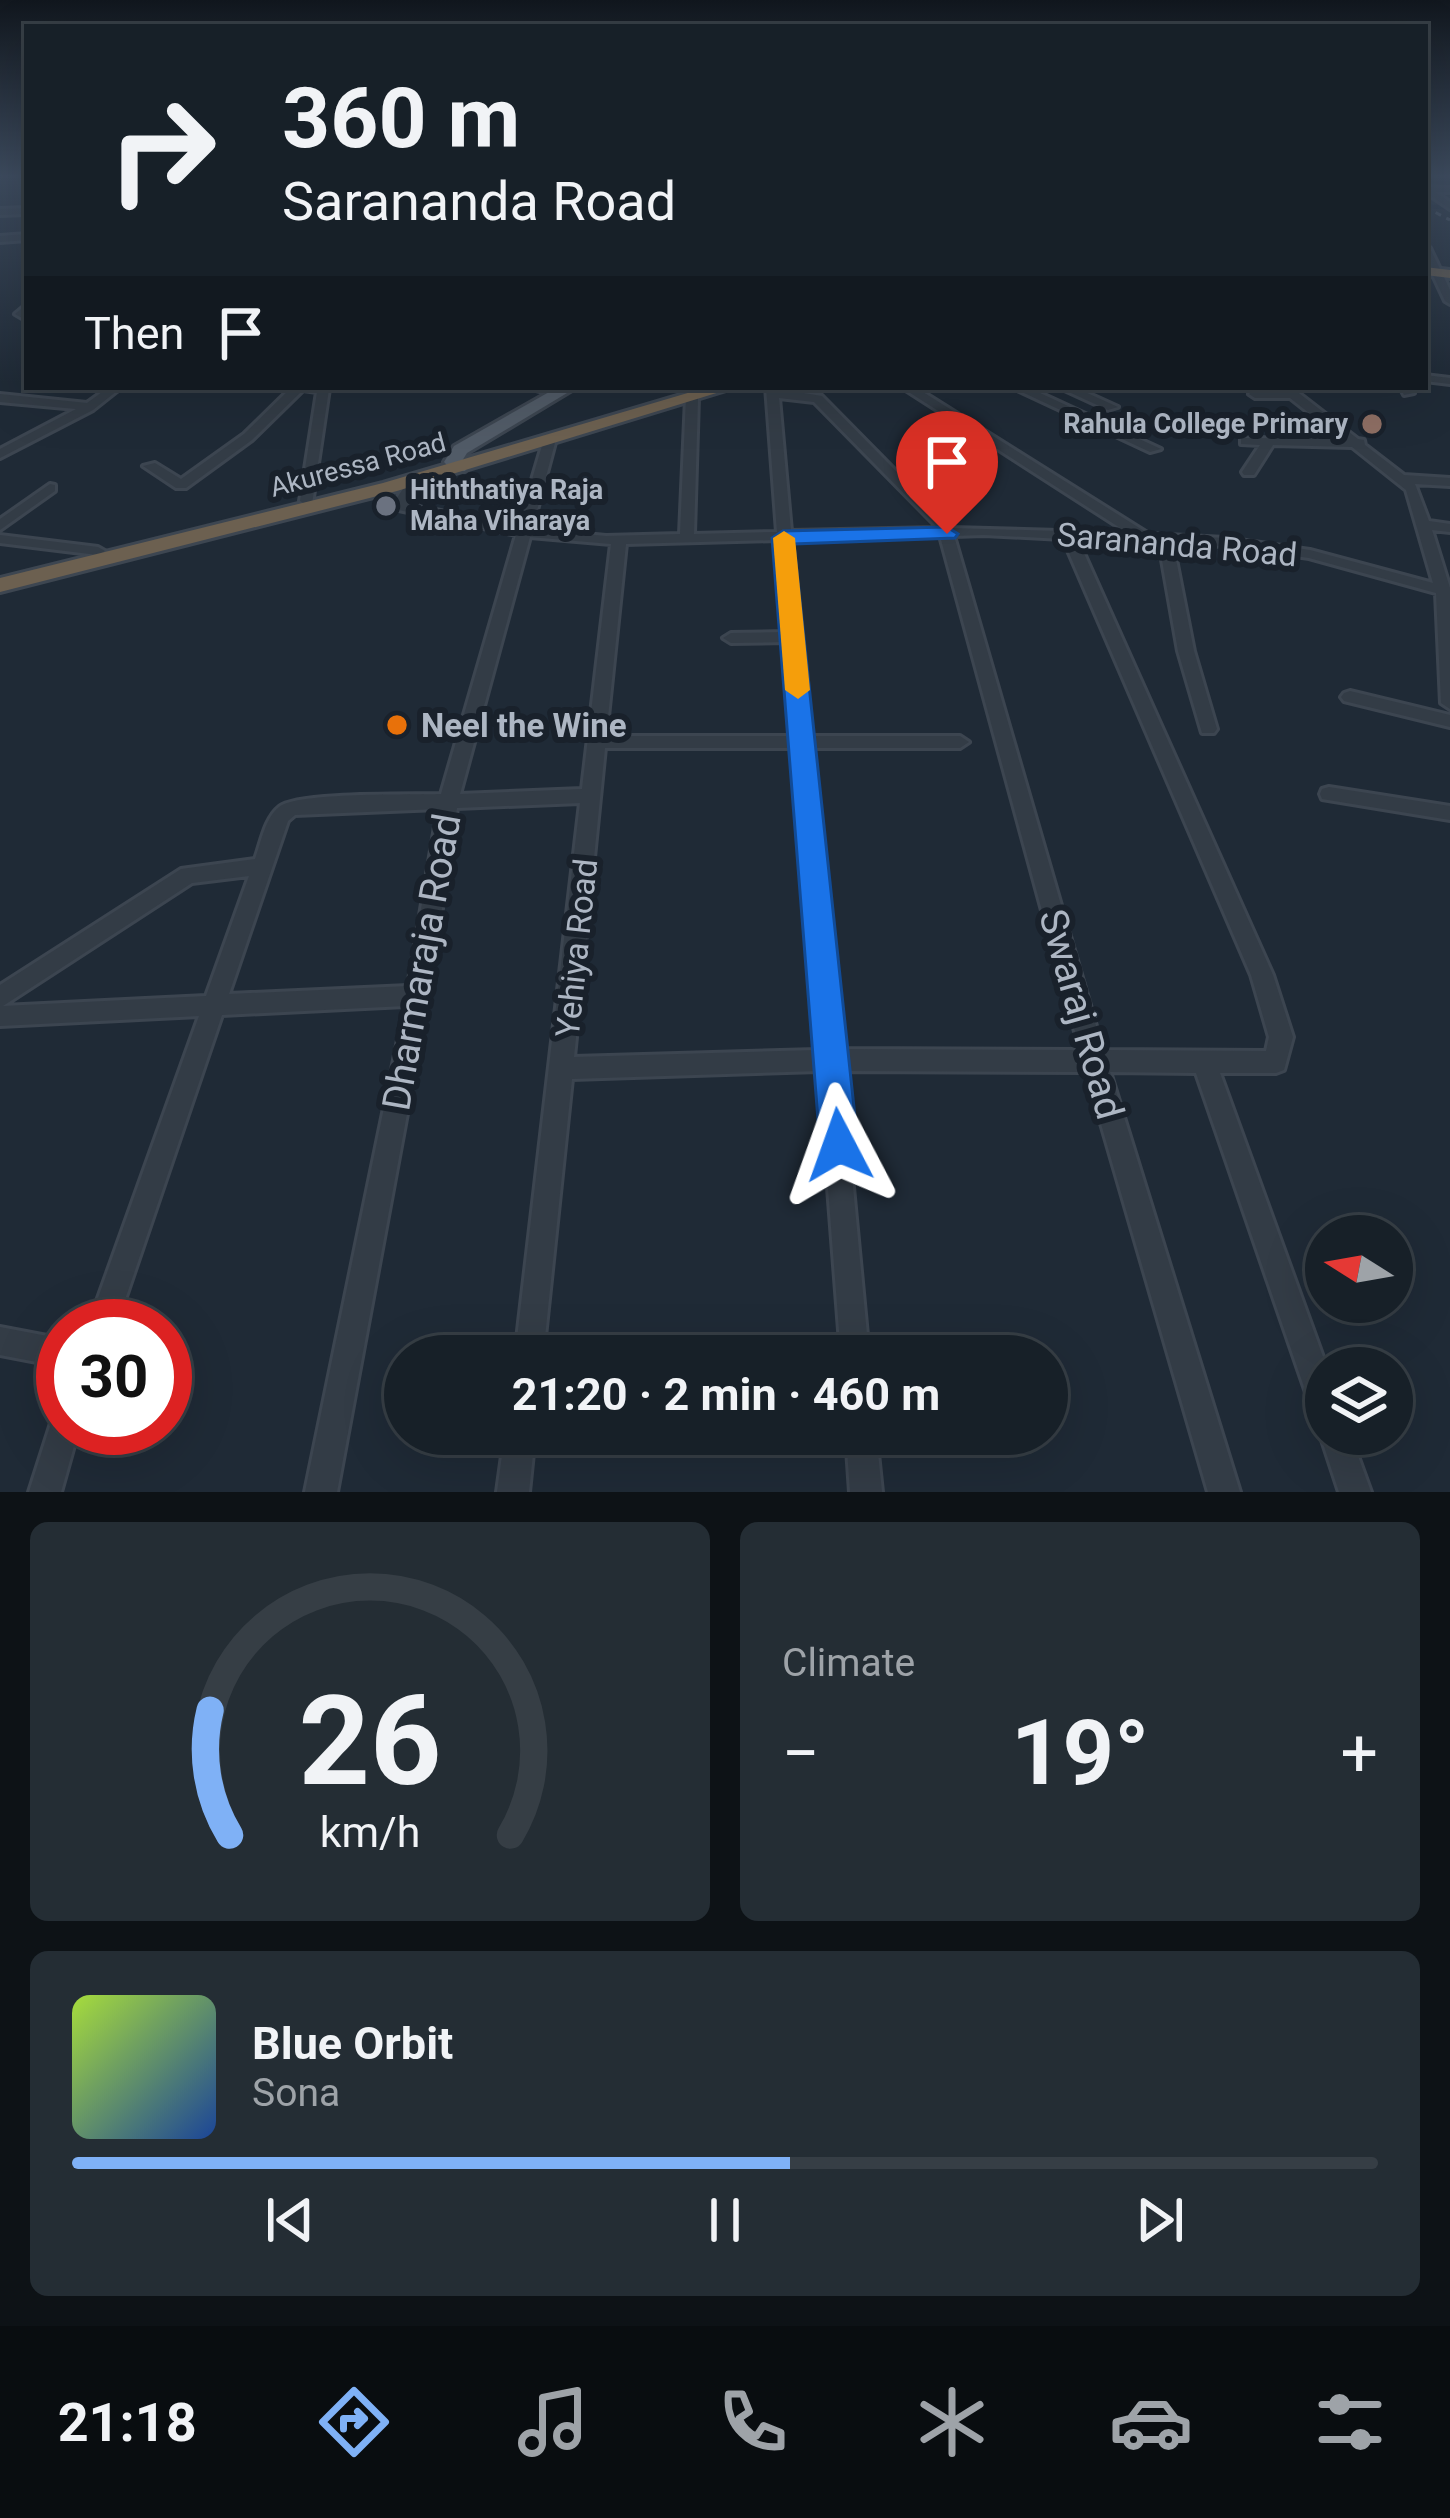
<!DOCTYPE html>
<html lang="en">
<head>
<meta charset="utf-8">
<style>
  body { margin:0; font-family:Roboto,sans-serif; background:#242d34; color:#f1f3f6; height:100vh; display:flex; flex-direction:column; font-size:45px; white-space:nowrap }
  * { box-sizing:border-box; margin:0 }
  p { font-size:39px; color:#9ea3a8 }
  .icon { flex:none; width:66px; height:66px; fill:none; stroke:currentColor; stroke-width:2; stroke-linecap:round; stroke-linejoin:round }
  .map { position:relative; height:1492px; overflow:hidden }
  .sheet { display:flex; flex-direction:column; gap:30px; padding:30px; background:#0d1216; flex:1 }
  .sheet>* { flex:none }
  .guide { position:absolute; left:24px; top:24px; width:1404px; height:366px; border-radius:0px; box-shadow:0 12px 48px #0002,0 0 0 3px #363e45; background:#172028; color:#f1f3f6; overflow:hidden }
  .needle { width:78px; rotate:281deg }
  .controls { position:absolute; left:1305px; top:1215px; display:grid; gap:24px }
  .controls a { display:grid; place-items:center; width:108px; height:108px; border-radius:50%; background:#172028; box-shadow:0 12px 48px #0002,0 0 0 3px #363e45; font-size:60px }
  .speed { position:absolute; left:36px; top:1299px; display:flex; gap:24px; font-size:60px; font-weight:700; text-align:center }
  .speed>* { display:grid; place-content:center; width:156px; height:156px; border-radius:50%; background:#172028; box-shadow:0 12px 48px #0002,0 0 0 3px #363e45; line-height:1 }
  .speed .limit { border:18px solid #d22; background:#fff; color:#111 }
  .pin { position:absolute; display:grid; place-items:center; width:102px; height:102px; color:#fff; margin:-123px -51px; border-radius:50% 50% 50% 0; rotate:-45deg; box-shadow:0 0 12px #0007 }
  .pin .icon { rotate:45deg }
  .me { position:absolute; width:132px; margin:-66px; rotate:356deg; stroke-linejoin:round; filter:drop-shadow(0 0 9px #0008) }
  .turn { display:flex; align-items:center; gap:42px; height:252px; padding:0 60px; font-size:54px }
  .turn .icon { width:156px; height:156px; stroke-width:2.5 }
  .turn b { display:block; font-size:84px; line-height:102px }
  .then { display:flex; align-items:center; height:114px; padding:0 60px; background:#0003; gap:24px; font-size:45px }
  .big { font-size:90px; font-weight:700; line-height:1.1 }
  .sheet .card { flex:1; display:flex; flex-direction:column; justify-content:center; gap:18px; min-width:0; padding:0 42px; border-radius:18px; background:#242d34 }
  .sheet .dial { align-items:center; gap:0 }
  .dial svg { height:312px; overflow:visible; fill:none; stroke:#363e45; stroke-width:7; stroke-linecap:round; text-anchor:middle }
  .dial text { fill:#f1f3f6; stroke:none }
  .song { display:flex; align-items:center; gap:36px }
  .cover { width:144px; height:144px; border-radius:18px; background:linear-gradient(135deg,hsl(80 70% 55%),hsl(220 70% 35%)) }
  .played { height:12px; border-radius:6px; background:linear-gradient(90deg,#7fb1f6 55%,#363e45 55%) }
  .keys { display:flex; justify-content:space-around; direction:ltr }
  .heat { display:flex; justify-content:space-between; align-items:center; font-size:66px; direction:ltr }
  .sheet .tiles { flex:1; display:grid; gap:30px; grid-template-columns:1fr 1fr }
  .card:last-child { grid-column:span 2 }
  .trip { position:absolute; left:384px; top:1335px; width:684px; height:120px; border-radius:60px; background:#172028; box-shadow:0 12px 48px #0002,0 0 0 3px #363e45; font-weight:700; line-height:120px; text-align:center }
  .tabs { display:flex; height:192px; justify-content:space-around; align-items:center; background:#090d10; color:#9ea3a8 }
  .tabs .icon { width:84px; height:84px }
  .tabs .current { color:#7fb1f6 }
  .tabs b { font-size:54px; color:#f1f3f6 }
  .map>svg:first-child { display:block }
</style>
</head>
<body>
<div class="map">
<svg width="1450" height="1492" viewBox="0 0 1450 1492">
  <rect width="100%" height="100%" fill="#1f2a36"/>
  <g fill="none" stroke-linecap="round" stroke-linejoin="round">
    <path fill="#142132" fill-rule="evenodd" d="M1425,204l25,2v4l-25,-2z"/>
    <g stroke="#3c4550" stroke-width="6">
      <g id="minor">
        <path d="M1425,187l25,1v4h-15l15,10v7l-25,-17z"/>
        <path d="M27,208v6l-27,1v-6z"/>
        <path d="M27,234v6l-27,2v-6z"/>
        <path d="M1425,245l5,3 20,42v14l-5,-3 -20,-43z"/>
        <path d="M27,304v17l-12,-7z"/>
        <path d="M1425,375l25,3v6l-25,-3z"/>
        <path d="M109,387h13l-29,23 -93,48v-9l76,-40 -76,-7v-8l87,9z"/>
        <path d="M124,387h79l-6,3h-67z"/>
        <path d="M292,387l37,2 -17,115 -5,1 -7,-4 17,-109 -14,-2 -51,50 -66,48h-10l-33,-22 12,-3 26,16 63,-45z"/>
        <path d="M525,387h26l14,5 -6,4z"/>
        <path d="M766,387l56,9 130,132 176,5 -227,-146h14l234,147 76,4 85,12 123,33 -27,-93 -54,-43 -79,-2 -19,30h-10l-2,-3 18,-27 -19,-1v-6l101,1 -52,-41h-35l-6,-4 6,-4h26l-3,-3h13l67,52 6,1 1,5 39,30 46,3v8l-35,-2 14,37 21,3v8l-18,-2 18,58v121l-9,-6 -5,-110 -127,-35 -84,-12 -52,-2 21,107 23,78 -3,4h-12l-24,-82 -19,-108 -81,-3 195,435 20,62 -9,33 -8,3h-56l107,295 -1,54 -10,-5 -5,-10 -115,-334 -86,-1 130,420h-32l-122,-420 -244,-1 27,285h-28l-22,-285 -247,8 -29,277h-28l65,-553 -123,5 -28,187 -92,497h-32l100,-486 -183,9 -106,311h-28l111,-310 -199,10v-41l181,-116 74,-10c6,-16 10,-41 24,-52 17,-15 133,-12 162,-13l75,-259 -122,-26 -2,-3 19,-30 5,-1 7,4 -16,25 111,23 26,-88 6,-4 6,4 -24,90 74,7 74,-2 6,-136 6,-4 6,4 -4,136 83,-2zM779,398l35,4 124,126 -147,3zM984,535l79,4 188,436 18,62 -3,14 -163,-1 -149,-514zM940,536l140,514 -240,-1 -28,-301h148l9,-6 -9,-6h-149l-19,-196zM530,537l81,7 -29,245 -122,5zM778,540l7,92 -54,1 -8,5 8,5 55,-1 7,94h-187l20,-192zM605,748h189l23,302 -243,7zM438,809l-30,177 -179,8 59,-173 7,-6zM249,876l-43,120 -203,10 189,-123z"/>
        <path d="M1011,387h16l134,62 -11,3z"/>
        <path d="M1058,387h16l44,20 -10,3z"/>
        <path d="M1400,387h12l2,6 -10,2z"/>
        <path d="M50,484l5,1v6l-55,39v-11z"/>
        <path d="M0,535l98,12 7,4 -7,4 -98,-12z"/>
        <path d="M1350,691l100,24v12l-106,-26 -3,-4 3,-4z"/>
        <path d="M1329,787l121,19v14l-128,-21 -2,-5 2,-5z"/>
        <path d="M0,1327l63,12v28l-63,-12z"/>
        <path d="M63,1413v15h16l-18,64h-32l24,-75z"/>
        <path d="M1324,1423l2,11h24l21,58h-32l-19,-58z"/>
        <path d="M505,1434h30l-6,58h-32z"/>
        <path d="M846,1434h30l6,58h-32z"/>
      </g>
    </g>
    <g stroke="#3c4550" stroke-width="6">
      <path id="major" d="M558,387h19l-110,66 -5,8 6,6 -3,4h-12l-9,-9 10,-16z"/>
    </g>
    <g stroke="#3d4651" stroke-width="6">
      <g id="highway">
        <path d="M1425,267l25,3v8l-25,-3z"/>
        <path d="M708,387h28l-339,104 -397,101v-14l383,-95z"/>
      </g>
    </g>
    <use href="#minor" fill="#333c46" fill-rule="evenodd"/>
    <use href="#major" fill="#515b67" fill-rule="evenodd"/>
    <use href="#highway" fill="#6c6050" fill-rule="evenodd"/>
    <path stroke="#55606e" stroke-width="3" stroke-dasharray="6 6" stroke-linecap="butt" d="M1425,207l25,13"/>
  </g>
  <linearGradient id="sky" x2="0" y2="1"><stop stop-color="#11171e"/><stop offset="0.46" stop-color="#3c4a5d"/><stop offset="1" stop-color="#3c4a5d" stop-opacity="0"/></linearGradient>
  <rect width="1450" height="383" fill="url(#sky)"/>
  <path fill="#1a73e8" stroke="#114b97" stroke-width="3" d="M947,527l11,7 -3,4 -161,6 64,601 -5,13 -14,5 -13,-5 -6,-13 -48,-607 11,-7z"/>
  <path fill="#f59e0b" d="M784,531l11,7 15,152 -12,9 -13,-9 -12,-152z"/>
  <circle fill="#8d6e63" stroke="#19212b" stroke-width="4.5" cx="1372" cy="424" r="12"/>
  <circle fill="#6b7280" stroke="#19212b" stroke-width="4.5" cx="386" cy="506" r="12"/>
  <circle fill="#e8710a" stroke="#19212b" stroke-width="4.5" cx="397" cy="725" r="12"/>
  <g text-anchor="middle" stroke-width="12" stroke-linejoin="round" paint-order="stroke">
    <g font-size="27" font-weight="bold" fill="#adb6c3" stroke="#19212b" text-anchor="end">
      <text x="1348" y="433">Rahula College Primary</text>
      <text x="410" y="499" text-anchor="start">Hiththatiya Raja<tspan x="410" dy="31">Maha Viharaya</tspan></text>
    </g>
    <g font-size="27" fill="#adb6c3" stroke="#19212b">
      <text transform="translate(358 465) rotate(-15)" y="9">Akuressa Road</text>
    </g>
    <g font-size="33" fill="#adb6c3" stroke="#19212b">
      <text transform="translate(1177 544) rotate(5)" y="12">Sarananda Road</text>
      <text transform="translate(576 948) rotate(-84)" y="12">Yehiya Road</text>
    </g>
    <g font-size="33" font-weight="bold" fill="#adb6c3" stroke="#19212b" text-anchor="start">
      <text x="421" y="737">Neel the Wine</text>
    </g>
    <g font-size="39" fill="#adb6c3" stroke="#19212b">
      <text transform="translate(421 962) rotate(-80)" y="14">Dharmaraja Road</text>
      <text transform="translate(1082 1014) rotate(74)" y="14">Swaraj Road</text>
    </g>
  </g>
</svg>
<div class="controls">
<a><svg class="needle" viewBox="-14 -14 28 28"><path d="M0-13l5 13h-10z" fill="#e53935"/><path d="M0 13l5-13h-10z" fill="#9ea3a8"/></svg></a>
<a><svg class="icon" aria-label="layers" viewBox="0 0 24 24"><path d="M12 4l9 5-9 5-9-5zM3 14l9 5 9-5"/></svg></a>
</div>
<div class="speed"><div class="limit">30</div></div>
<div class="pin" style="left:947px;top:534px;background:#d93025"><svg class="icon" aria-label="arrive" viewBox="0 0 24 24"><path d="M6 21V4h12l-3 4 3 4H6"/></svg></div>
<svg class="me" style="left:839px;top:1145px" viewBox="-20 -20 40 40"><path d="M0-17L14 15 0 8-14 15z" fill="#1a73e8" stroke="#fff" stroke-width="4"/></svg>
<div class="trip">21:20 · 2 min · 460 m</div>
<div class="guide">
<div class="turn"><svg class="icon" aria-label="right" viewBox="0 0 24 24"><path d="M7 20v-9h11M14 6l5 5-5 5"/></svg><div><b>360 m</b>Sarananda Road</div></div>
<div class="then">Then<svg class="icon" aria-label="arrive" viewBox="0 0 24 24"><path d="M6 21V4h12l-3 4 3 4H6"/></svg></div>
</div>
</div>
<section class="sheet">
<div class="tiles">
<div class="card dial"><svg viewBox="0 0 100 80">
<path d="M14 69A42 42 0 1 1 86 69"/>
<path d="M14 69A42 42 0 0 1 9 37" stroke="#7fb1f6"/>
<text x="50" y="56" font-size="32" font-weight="700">26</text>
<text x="50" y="72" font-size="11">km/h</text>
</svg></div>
<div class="card"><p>Climate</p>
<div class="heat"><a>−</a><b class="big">19°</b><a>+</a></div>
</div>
<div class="card">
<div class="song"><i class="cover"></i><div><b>Blue Orbit</b><p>Sona</p></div></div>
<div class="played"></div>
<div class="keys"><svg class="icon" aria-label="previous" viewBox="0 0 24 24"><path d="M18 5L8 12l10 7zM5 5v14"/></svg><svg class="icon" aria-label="pause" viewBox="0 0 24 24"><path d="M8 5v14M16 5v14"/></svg><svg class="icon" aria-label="next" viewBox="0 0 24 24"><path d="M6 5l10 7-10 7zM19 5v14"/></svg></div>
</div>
</div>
</section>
<nav class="tabs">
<b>21:18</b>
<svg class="icon current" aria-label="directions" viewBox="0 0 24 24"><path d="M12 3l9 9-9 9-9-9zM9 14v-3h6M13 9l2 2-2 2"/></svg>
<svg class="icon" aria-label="music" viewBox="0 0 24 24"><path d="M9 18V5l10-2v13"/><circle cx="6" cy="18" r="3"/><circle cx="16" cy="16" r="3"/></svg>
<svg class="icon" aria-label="phone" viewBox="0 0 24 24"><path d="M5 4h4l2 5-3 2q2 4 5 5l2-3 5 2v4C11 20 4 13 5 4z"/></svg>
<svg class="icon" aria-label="climate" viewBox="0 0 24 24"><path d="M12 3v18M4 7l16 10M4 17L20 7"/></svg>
<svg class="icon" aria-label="car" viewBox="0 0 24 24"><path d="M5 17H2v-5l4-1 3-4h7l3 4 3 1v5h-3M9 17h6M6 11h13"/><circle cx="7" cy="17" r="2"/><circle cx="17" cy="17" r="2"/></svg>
<svg class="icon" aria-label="filters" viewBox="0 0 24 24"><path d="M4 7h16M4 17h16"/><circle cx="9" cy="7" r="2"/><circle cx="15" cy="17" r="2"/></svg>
</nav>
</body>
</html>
